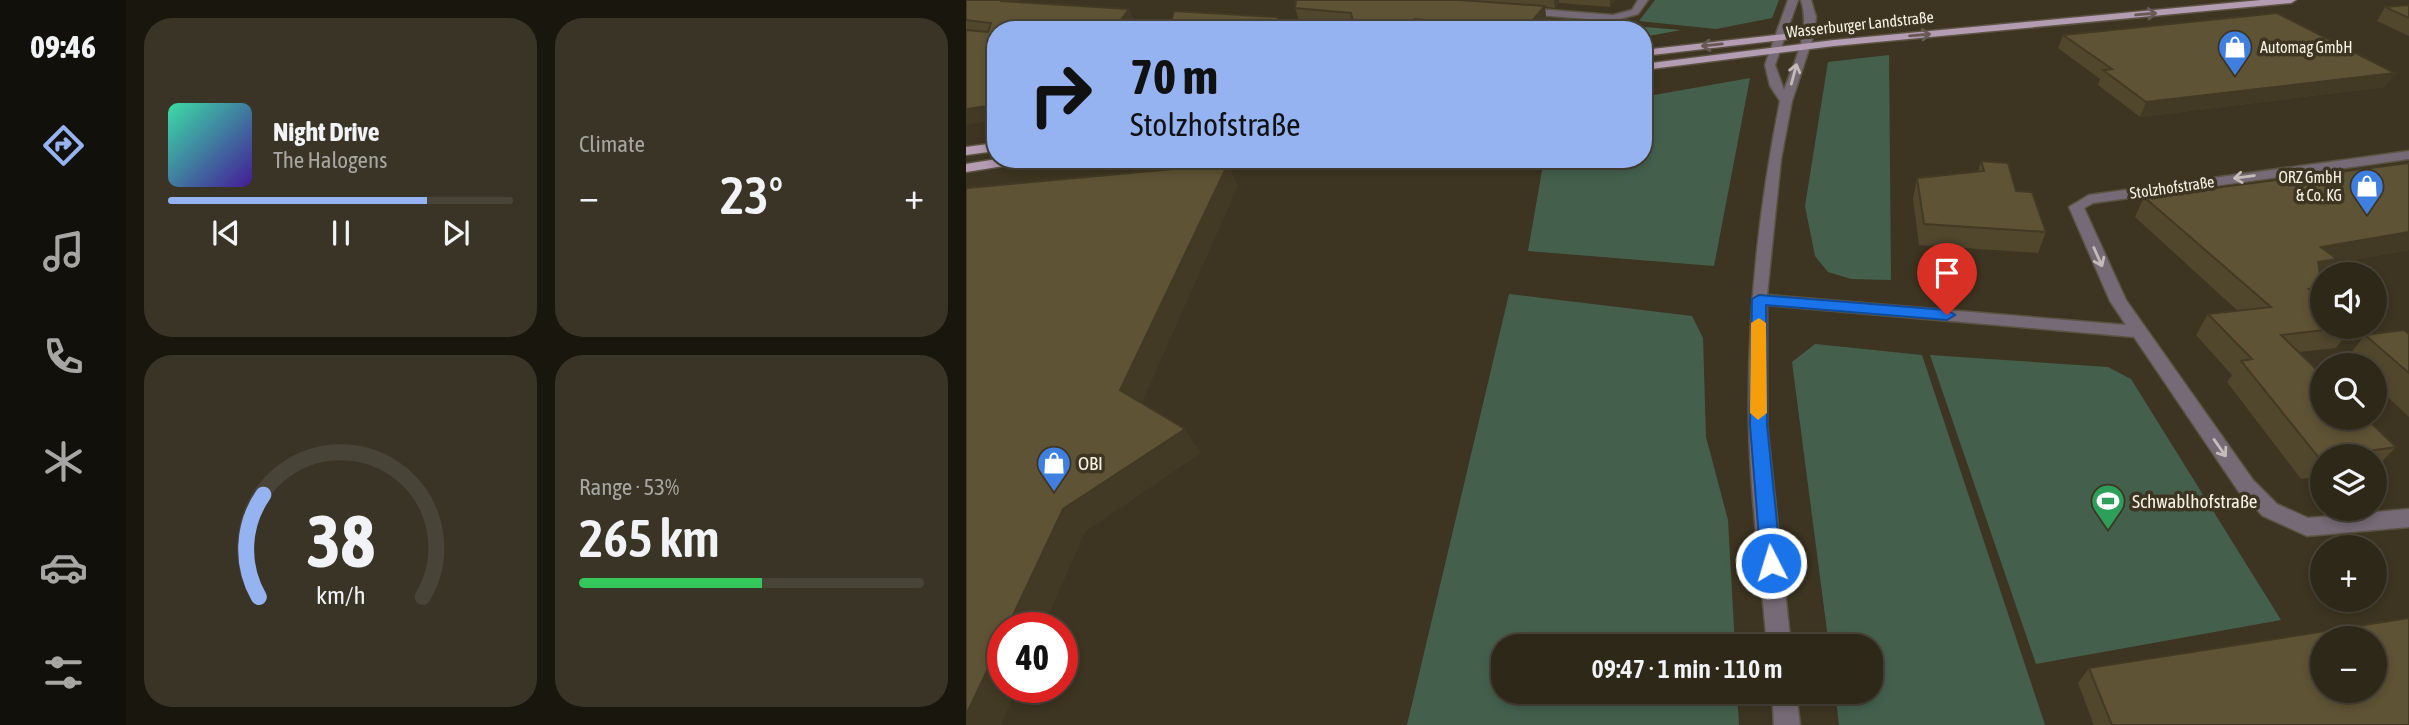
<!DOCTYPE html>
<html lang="en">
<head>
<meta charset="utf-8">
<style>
  body { margin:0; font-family:"Asap Condensed",sans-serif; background:#3a3426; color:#f1f3f6; height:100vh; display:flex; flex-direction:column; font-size:26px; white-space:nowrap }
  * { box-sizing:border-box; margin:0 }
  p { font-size:23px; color:#a7a6a2 }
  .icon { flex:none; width:38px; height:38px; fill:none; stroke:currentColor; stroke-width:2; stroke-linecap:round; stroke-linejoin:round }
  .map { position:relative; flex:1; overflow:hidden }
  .sheet { display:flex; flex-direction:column; gap:18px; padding:18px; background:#19160e; width:840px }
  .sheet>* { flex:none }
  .hud { position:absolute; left:21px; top:21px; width:665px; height:147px; border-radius:28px; box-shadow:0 4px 10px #0003,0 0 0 2px #494438; background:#95b2f1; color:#111; overflow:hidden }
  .buttons { position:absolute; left:1344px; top:262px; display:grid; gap:14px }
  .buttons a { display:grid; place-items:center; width:77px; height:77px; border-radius:50%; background:#2e2819; box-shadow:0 4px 10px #0003,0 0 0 2px #494438; font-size:35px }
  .speed { position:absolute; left:21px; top:612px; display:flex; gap:14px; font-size:35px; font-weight:700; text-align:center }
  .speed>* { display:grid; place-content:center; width:91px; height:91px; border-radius:50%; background:#2e2819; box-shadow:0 4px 10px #0003,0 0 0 2px #494438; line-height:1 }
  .speed .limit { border:10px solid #d22; background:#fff; color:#111 }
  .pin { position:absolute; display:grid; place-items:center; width:60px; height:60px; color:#fff; margin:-72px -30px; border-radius:50% 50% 50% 0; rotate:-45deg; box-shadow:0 0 7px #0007 }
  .pin .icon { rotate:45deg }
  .me { position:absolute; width:77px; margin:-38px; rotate:355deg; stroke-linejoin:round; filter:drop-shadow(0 0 5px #0008) }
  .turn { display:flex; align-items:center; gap:24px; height:147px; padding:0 28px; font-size:32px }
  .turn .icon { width:91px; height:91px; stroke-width:2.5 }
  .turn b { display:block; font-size:49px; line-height:60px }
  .big { font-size:52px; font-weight:600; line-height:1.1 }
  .sheet .widget { flex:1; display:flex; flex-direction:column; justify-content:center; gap:10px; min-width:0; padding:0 24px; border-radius:28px; background:#3a3426 }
  .sheet .dial { align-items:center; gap:0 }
  .dial svg { height:182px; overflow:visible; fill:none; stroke:#494438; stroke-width:7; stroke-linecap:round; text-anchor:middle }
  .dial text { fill:#f1f3f6; stroke:none }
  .song { display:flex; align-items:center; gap:21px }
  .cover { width:84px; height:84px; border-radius:10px; background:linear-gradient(135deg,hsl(160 70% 55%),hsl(260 70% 35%)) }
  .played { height:7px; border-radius:4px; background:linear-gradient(90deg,#95b2f1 75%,#494438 75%) }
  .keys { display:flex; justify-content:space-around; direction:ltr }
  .heat { display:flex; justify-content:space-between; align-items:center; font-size:38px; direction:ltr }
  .charge { height:10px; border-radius:5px; background:linear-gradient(90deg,#34c759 53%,#494438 0) }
  .sheet .tiles { flex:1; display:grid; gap:18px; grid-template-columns:repeat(2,1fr) }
  .trip { position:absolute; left:525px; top:634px; width:392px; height:70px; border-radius:28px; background:#2e2819; box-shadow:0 4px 10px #0003,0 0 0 2px #494438; font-weight:600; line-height:70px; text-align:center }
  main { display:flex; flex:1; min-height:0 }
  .dock { display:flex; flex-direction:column; width:126px; justify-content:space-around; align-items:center; background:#12100a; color:#a7a6a2 }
  .dock .icon { width:49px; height:49px }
  .dock .current { color:#95b2f1 }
  .dock b { font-size:32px; color:#f1f3f6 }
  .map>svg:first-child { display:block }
</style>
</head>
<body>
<main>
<nav class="dock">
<b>09:46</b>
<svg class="icon current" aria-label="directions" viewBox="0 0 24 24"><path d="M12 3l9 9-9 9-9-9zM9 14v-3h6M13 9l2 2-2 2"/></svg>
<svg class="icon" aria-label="music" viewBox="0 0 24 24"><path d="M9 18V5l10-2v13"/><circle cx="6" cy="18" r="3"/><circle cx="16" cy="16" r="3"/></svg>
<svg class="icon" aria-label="phone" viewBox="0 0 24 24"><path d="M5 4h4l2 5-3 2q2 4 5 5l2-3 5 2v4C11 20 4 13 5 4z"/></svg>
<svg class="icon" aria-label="climate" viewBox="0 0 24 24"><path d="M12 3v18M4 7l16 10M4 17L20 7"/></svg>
<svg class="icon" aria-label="car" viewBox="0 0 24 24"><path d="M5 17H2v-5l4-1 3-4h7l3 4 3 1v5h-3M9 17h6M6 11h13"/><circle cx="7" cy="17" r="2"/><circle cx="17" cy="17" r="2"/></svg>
<svg class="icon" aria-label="filters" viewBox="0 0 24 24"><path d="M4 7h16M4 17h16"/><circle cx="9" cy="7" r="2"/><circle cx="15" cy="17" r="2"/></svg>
</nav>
<section class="sheet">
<div class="tiles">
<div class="widget">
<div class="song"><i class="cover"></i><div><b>Night Drive</b><p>The Halogens</p></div></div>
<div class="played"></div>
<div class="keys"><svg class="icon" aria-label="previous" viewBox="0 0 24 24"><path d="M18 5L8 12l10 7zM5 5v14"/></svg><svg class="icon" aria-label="pause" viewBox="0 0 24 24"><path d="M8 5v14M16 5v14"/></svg><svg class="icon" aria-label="next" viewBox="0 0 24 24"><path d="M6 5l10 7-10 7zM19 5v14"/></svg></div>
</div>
<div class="widget"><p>Climate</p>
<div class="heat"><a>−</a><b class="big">23°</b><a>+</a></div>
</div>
<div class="widget dial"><svg viewBox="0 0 100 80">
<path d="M14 69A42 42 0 1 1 86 69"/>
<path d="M14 69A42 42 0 0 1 16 24" stroke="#95b2f1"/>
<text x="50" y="56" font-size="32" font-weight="700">38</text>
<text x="50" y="72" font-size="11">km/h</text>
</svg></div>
<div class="widget"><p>Range · 53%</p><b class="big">265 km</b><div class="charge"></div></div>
</div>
</section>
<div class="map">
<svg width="1443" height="725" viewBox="0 0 1443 725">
  <rect width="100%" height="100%" fill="#3d3521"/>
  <g fill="#44604d">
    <path d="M689,0h124l-7,18 -56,11 -77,-8z"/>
    <path d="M923,55l2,225 -40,-1 -23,-7 -13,-16 -10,-50 23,-144z"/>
    <path d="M784,78l-36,188 -186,-15 16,-92h99v-62z"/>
    <path d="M543,294l183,22 11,22 3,99 22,83 7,126h-232v45h234l2,34h-332z"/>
    <path d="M849,344l107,11 123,370h-206l-4,-34h36v-45h-42l-37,-284z"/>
    <path d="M964,355l178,12 23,12 150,241 -245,44z"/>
  </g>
  <path fill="#476651" d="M630,23l85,7 -38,7v-7h-52z"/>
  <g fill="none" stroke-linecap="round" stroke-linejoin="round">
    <g stroke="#5b5341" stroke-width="3">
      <g id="minor">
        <path d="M672,0h10l-10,14 -25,7 -88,-7 -5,-3 5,-3 88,7 19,-5z"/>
        <path d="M822,0h10l-23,65 9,25c11,-31 27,-58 17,-90h10l5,17 -2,17 -22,67 -11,58 -14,136 359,30 -16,-24 -41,-94 20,-12 320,-44v8l-316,44 -9,5 42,92 127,180 24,24 31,14 101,-9v18l-102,9 -44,-20 -24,-24 -105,-155 -367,-32v120l24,221h-24c-6,-74 -17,-149 -18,-223 -2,-108 10,-216 31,-322l-10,-15 -5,-21z"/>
        <path d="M806,691h24l4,34h-26z"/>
      </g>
    </g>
    <g stroke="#5b5341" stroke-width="3">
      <g id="major">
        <path d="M1295,0h35l-5,3 -457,43 -191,24v-6l191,-24z"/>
        <path d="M855,30l5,3 -1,2 -182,21v-6z"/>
        <path d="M30,143v8l-30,4v-8z"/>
        <path d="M31,159h32l-6,4 -57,9v-8z"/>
      </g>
    </g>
    <use href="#minor" fill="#756a75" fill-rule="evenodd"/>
    <use href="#major" fill="#b49cb3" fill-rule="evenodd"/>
  </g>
  <g fill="#51472d">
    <path d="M0,0l57,3 112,18 -139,9v90l-30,4z"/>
    <path d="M330,0h319l-5,7 -51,-4 -4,5 -10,-1 1,12 -9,11h-182l-1,-4 -55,-5 -4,-13z"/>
    <path d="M1443,5v31l-32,-15 8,-14z"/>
    <path d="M1097,35l322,52 -245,30 -42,-32 2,-6 -42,-31z"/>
    <path d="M1015,161l35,30 30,41 -8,21 -119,-8 -6,-46 4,-21 61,-6z"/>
    <path d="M1443,163v87l-74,13 -9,12h-4l-1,5 1,8 -5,8 35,31 -16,21 -37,4 97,95 -21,22v-12h-53v19l-21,3 -74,-97 5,-7 -36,-40 12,-21 30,-3 -103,-94 9,-20z"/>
    <path d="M1443,334v83l-34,-32v-19h-21l-8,-7 19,-24z"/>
    <path d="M1123,668l320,57h-315l-16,-42z"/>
  </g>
  <g fill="#423a24">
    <path d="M37,0h18l3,5 -24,-4z"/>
    <path d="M588,0h5v3l-4,5z"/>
    <path d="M644,0h5l-5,7z"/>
    <path d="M579,6l1,13 -9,11h-11v-2z"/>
    <path d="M163,9l6,12 -6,9h-16z"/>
    <path d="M312,17l5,13h-5z"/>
    <path d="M1429,73l-10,14 -245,30 6,-15z"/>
    <path d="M30,105v15l-30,4v-15z"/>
    <path d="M262,164l10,22 -101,228 -17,-24z"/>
    <path d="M1443,232v18l-74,13 -9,12h-4v5l-18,3 17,-36z"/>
    <path d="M219,429l16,24 -116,79 -42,96h-36l56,-119z"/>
    <path d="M37,637v51h14l-16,37h-35v-10z"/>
  </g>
  <g fill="#5e5334" stroke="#423a24" stroke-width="2" fill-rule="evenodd">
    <path d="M0,0h37l-3,1 129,8 -16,21h-117v75l-30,4v-79l22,2 3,-9 -25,-3z"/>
    <path d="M330,0h164l85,6 -19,22 -111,-9 3,11h-63l-4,-17 -56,-5z"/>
    <path d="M1443,5v13l-24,-11z"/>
    <path d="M208,11l104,6v13h-109z"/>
    <path d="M1311,13l118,60 -249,29 -43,-32 9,-1 -49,-34z"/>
    <path d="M1015,161l27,2 8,28 16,1 14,40 -122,-8 -7,-46 67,-7z"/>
    <path d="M1443,163v69l-88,15 16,12 -19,3 4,26 -13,1 13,12v26h27l-68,8 41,40v43h44l30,29 -77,11 -78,-97 11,-2 -44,-45 63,-7 -127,-110z"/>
    <path d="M262,164l-108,226 65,39 -122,80 -56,119h-4v9l-37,78v-526l1,-1z"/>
    <path d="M1438,330l5,4v39l-44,-38z"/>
    <path d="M1443,618v107h-297l-23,-57zM1356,639h53v52h-53z"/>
  </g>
  <defs><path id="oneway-shaft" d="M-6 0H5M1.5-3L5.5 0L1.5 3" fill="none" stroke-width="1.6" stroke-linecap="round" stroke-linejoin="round" transform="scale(1.75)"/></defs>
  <g stroke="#675954">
    <use href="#oneway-shaft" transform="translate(1180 14) rotate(-5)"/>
    <use href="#oneway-shaft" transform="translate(954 35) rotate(-5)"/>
    <use href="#oneway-shaft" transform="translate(746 45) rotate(174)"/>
  </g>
  <g stroke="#c4bcb9">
    <use href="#oneway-shaft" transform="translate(828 74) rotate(-75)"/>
    <use href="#oneway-shaft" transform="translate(1278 177) rotate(172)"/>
    <use href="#oneway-shaft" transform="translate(1132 257) rotate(66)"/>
    <use href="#oneway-shaft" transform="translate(1254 448) rotate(55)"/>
  </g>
  <path fill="#1a73e8" stroke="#114b97" stroke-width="2" d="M793,295l188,15 8,5 -8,5 -181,-15 1,120 14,138 -3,6 -7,3 -7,-3 -3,-6 -11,-138 2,-126z"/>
  <path fill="#f59e0b" d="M793,318l7,5 1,90 -9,7 -8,-7 1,-90z"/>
  <defs>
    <g id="shop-pin" transform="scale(1.75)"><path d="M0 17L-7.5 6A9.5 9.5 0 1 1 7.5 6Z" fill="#3f7fe0" stroke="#3d3521"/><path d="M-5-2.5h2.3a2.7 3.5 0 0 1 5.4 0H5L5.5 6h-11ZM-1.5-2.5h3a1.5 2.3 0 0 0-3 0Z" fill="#fff"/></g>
    <g id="stadium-pin" transform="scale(1.75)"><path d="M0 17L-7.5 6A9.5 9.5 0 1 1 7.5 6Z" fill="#2e9e5b" stroke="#3d3521"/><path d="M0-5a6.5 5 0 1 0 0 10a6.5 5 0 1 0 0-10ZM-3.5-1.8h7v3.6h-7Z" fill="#fff"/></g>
  </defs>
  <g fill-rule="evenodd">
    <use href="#shop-pin" x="1269" y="47"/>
    <use href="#shop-pin" x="1401" y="186"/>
    <use href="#shop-pin" x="88" y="463"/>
    <use href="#stadium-pin" x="1142" y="501"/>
  </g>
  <g text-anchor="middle" stroke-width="7" stroke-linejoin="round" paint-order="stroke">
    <g font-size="16" fill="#f8f3e7" stroke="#3d3521">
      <text transform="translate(894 24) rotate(-6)" y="6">Wasserburger Landstraße</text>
      <text transform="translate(1206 187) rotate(-8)" y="6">Stolzhofstraße</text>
    </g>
    <g font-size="16" fill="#f8f3e7" stroke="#3d3521" text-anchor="start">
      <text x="1294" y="53">Automag GmbH</text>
      <text x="1376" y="183" text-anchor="end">ORZ GmbH<tspan x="1376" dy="18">&amp; Co. KG</tspan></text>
    </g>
    <g font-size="19" fill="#f8f3e7" stroke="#3d3521" text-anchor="start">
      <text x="112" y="470">OBI</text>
      <text x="1166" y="508">Schwablhofstraße</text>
    </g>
  </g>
</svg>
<div class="buttons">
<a><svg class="icon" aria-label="sound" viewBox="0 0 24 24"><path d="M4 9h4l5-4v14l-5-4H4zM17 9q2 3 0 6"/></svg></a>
<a><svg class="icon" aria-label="search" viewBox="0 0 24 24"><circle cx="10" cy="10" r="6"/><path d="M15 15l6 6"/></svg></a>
<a><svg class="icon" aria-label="layers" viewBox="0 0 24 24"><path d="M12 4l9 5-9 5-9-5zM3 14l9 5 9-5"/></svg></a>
<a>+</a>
<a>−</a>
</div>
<div class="speed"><div class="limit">40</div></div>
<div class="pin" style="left:981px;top:315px;background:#d93025"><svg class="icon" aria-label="arrive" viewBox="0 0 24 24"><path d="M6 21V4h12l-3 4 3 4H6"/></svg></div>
<svg class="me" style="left:805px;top:563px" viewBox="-20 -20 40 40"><circle r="17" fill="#1a73e8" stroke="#fff" stroke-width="3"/><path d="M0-11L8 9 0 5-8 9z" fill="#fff"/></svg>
<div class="trip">09:47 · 1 min · 110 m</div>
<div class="hud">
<div class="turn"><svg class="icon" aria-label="right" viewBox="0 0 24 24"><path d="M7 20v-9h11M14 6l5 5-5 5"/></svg><div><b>70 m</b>Stolzhofstraße</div></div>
</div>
</div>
</main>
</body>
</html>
